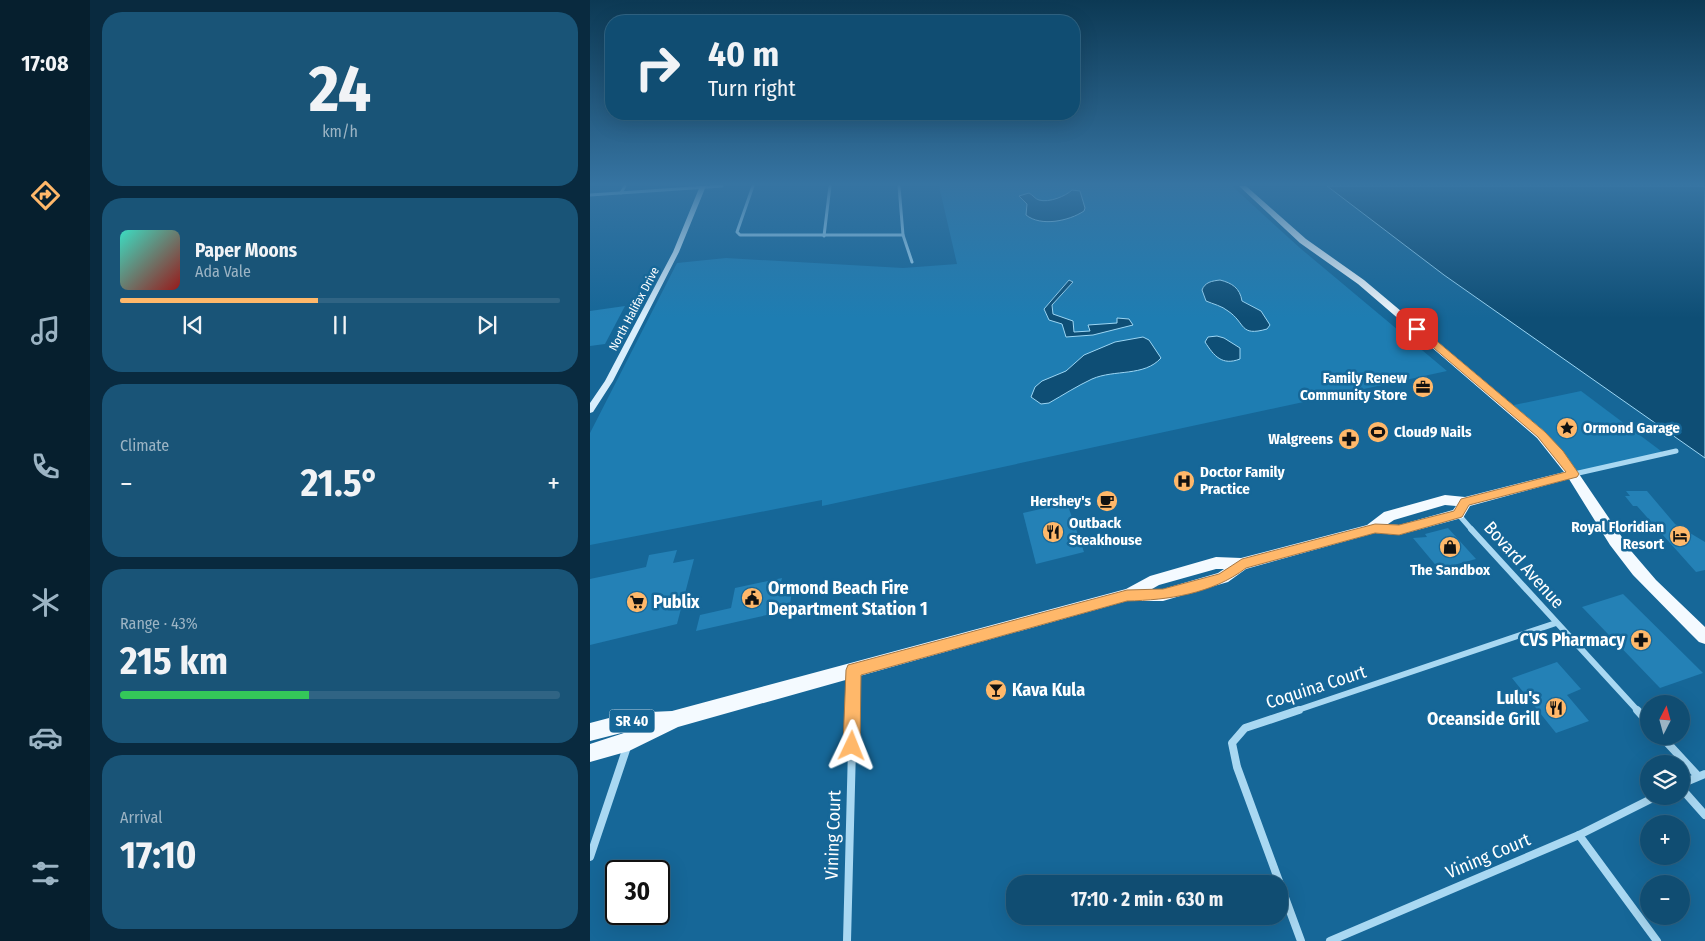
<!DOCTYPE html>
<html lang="en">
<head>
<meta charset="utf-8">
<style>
  body { margin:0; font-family:"Fira Sans Condensed",sans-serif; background:#195477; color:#f1f3f6; height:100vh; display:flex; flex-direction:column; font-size:19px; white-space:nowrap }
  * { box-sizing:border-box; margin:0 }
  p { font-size:16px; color:#9cb4c4 }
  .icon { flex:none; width:28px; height:28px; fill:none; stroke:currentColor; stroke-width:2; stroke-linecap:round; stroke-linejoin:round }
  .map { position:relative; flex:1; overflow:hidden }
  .panel { display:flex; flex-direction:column; gap:12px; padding:12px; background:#092a3f; width:500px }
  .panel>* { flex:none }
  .hud { position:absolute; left:15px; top:15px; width:475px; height:105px; border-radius:20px; box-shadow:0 5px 20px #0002,0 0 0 1px #306484; background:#104d72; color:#f1f3f6; overflow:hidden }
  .needle { width:32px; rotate:6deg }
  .tools { position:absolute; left:1050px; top:695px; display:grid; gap:10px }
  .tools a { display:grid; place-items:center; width:50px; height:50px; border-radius:50%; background:#104d72; box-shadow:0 5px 20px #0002,0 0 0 1px #306484; font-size:25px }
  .speed { position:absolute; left:15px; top:860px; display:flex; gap:10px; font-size:25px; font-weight:700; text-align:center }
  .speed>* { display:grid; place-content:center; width:65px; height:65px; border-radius:50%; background:#104d72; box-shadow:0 5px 20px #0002,0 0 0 1px #306484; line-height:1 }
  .speed .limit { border:2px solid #111; border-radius:8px; background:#fff; color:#111 }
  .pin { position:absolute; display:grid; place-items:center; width:42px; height:42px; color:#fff; margin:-21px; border-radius:10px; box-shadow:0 2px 8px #0006 }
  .me { position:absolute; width:55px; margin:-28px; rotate:2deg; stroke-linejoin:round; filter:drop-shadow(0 0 4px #0008) }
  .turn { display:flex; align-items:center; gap:18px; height:105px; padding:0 20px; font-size:22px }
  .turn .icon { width:65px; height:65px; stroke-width:2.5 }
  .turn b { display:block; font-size:35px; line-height:42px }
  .big { font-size:38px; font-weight:700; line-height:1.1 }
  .panel .widget { flex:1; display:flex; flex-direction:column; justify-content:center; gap:8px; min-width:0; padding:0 18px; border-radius:20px; background:#195477 }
  .panel .dial { align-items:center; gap:0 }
  .dial b { font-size:65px; line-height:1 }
  .song { display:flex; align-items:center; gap:15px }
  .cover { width:60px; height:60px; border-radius:8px; background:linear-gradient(135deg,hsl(170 70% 55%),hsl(0 70% 35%)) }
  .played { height:5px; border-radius:2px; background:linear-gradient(90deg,#ffb86a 45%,#306484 45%) }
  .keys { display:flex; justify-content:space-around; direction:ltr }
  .heat { display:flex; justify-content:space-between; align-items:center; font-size:28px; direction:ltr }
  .charge { height:8px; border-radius:4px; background:linear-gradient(90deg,#34c759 43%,#306484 0) }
  .trip { position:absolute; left:416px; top:875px; width:282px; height:50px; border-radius:20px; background:#104d72; box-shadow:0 5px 20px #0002,0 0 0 1px #306484; font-weight:700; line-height:50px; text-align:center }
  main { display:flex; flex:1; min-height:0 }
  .tabs { display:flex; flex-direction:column; width:90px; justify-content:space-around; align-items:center; background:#061f2e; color:#9cb4c4 }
  .tabs .icon { width:35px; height:35px }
  .tabs .on { color:#ffb86a }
  .tabs b { font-size:22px; color:#f1f3f6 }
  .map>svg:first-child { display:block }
</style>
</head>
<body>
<main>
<nav class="tabs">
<b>17:08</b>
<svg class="icon on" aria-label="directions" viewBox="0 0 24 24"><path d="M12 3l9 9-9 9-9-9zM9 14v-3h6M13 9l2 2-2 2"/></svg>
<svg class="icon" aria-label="music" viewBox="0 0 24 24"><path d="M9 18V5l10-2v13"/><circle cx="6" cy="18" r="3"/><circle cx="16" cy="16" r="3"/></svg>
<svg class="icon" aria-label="phone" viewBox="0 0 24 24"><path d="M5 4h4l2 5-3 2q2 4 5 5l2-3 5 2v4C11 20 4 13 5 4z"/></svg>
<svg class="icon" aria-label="climate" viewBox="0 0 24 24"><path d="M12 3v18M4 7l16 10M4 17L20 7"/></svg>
<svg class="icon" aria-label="car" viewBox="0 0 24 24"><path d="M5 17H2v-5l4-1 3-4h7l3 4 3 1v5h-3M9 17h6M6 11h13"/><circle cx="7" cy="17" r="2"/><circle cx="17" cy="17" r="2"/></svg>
<svg class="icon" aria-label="filters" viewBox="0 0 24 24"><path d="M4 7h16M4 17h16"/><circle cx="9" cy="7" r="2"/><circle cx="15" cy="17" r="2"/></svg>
</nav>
<section class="panel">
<div class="widget dial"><b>24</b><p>km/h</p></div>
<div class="widget">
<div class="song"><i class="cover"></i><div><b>Paper Moons</b><p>Ada Vale</p></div></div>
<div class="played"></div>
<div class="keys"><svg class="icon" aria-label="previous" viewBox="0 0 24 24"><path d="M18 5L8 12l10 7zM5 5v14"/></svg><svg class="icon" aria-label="pause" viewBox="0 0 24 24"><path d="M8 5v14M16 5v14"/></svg><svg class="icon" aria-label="next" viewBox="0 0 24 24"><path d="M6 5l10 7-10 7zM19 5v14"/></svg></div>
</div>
<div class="widget"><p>Climate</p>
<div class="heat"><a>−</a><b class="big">21.5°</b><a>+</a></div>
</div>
<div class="widget"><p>Range · 43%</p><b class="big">215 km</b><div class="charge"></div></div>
<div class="widget"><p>Arrival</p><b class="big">17:10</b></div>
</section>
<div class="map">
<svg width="1115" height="941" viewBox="0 0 1115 941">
  <rect width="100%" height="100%" fill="#166798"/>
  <g fill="#1e7db2">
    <path d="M349,186h293l68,62 147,123 -625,135v-6l-232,45v-112l87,-170 49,-5 177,10 54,-4z"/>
    <path d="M991,391l84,63 -92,20 -64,-68z"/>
  </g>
  <g fill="#0e4e75" stroke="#9cd6f4">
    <path d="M737,186h378v272l-261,-183z"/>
    <path d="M482,190l8,1 5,17 -1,3c-15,10 -43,16 -58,4l1,-11 -8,-8 10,-3c4,2 6,6 10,7 10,3 27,-4 33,-10z"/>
    <path d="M479,280l4,2 -21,23 1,9 20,7 1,11 16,-1 -2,-6 29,-2v-5l12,1 4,6 -40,10 -27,2 -4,-13 -13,-4 -5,-11z"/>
    <path d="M630,280c12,3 20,8 22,21l19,10 9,14 -3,4c-28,8 -21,-6 -39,-18 -6,-5 -15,-7 -22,-10l-4,-11c3,-8 10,-9 18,-10z"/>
    <path d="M627,336l7,2 16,10v11c-18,7 -26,-3 -35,-17l3,-5z"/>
    <path d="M553,337l6,3 12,18c-17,19 -46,11 -69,21 -15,7 -29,16 -43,24l-8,1 -10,-7 4,-10 7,-6 24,-10 18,-16 31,-13z"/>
  </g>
  <g fill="#2481b6">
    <path d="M35,306l-20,38 -15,2v-35z"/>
    <path d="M1036,491h21l28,33 30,18v28l-9,2 -59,-66h-4l-8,-10h5z"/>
    <path d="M477,503l17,49 -48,12 -13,-51z"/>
    <path d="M858,528l28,31 -37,10 -26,-31 14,-1 -2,-3z"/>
    <path d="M87,550l-4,13 21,-4 -17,65 -87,21v-66l56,-12 3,-12z"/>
    <path d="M192,578l-2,9 13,-2 -4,25 -93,21 4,-16 31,-7 4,-20z"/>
    <path d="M1033,594l80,79 -43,15 -78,-81z"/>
    <path d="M967,662l24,27 -14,6 22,26 -33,12 -44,-55z"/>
  </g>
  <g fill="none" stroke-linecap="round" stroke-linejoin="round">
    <g stroke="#a9d8f2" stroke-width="3">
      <path d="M163,186l-16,46 3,3h163"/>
      <path d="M309,186l4,49 9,27"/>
      <path d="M31,193l4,-7"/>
      <path d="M0,195l132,-9"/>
      <path d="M234,236l6,-50"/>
    </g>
    <g stroke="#a9d8f2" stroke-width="5">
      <path d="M984,474l102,-23"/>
      <path d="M868,514l14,16"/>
    </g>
    <g stroke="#a9d8f2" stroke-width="6">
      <path d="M881,529l167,182"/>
      <path d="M263,711l1,-38"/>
      <path d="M705,711l261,-88"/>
    </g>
    <g stroke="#a9d8f2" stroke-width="8">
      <path d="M1047,710l12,13"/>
      <path d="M1071,736l37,40"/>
      <path d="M1091,784l24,-10"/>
      <path d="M1091,788l24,27"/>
      <path d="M989,835l78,106"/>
      <path d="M0,857l37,-110"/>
      <path d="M690,884l-43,-117 -5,-24 13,-15 54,-18"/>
      <path d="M690,884l21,57"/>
      <path d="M257,941l6,-231"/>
      <path d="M740,941l249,-106 78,-39"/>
    </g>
    <path fill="#d8eefc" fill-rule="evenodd" d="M110,186h6l-27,66 -66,129 -20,31 -3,1v-10l15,-22 68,-129z"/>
    <path fill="#f4faff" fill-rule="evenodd" d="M649,186h7l60,53 58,41 181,152 32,39 55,81 24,28 49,47v17l-6,-2 -13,-13 -53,-54 -23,-30 -41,-66 -99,27 -7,12 -5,1 -59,16 -24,-2 -129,36 -18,13 -65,19h-36l-449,126 -49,24 -39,11v-18l43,-14 -43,11v-18l38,-10 44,-2 454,-122 24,-13 66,-19 25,1 126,-33 17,-13 61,-17 20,2 99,-25 -27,-34 -179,-154 -58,-41zM855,505l11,1 -3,4 -54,15 -11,-1 6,-4zM626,569h8l-6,4 -55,16h-11l7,-4z"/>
  </g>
  <linearGradient id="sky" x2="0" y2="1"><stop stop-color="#0c3954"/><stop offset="0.58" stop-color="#3674a2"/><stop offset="1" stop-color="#3674a2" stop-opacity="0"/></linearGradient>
  <rect width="1115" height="318" fill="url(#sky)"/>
  <path fill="#ffb86a" stroke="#a67845" d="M824,327h6l125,105 18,19 16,23 -2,3 -108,28 -7,12 -63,18 -24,-2 -129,35c-34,26 -78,32 -119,33l-266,74 -1,71 -2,5 -6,3 -6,-3 -3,-5 3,-76 2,-5 279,-75 36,-1 56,-15 23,-15 133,-35 24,1 55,-14 7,-12 105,-27 -28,-35 -124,-106z"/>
  <defs>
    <g id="office-disc" transform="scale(1.125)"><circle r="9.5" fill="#ffb86a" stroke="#166798"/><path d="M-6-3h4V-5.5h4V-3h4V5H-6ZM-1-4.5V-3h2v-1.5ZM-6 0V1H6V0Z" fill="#111"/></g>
    <g id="sight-disc" transform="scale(1.125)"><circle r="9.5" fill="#ffb86a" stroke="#166798"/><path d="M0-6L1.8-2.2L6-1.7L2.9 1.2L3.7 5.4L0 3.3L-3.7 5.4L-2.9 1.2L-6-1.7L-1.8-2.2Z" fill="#111"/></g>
    <g id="stadium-disc" transform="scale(1.125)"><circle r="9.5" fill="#ffb86a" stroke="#166798"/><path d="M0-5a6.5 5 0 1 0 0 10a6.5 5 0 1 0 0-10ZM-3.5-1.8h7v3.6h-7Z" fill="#111"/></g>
    <g id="pharmacy-disc" transform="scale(1.125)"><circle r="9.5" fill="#ffb86a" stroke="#166798"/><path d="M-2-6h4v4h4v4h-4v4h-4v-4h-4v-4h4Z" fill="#111"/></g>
    <g id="hospital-disc" transform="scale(1.125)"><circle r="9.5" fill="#ffb86a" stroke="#166798"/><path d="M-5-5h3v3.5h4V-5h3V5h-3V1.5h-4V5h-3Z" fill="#111"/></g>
    <g id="cafe-disc" transform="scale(1.125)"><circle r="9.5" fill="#ffb86a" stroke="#166798"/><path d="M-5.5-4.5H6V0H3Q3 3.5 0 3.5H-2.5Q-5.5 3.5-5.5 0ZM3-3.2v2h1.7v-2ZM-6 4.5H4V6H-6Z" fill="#111"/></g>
    <g id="restaurant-disc" transform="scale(1.125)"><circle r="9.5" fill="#ffb86a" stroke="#166798"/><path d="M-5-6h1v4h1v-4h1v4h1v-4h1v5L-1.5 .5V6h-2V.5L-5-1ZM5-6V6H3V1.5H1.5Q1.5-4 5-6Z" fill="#111"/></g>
    <g id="hotel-disc" transform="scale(1.125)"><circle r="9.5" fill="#ffb86a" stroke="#166798"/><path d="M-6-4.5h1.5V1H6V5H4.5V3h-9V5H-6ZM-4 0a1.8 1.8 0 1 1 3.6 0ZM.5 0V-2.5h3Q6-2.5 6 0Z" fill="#111"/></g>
    <g id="shop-disc" transform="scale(1.125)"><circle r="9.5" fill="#ffb86a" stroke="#166798"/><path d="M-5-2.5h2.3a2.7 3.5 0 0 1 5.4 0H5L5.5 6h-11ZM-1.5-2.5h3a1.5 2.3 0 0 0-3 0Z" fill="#111"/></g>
    <g id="civic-disc" transform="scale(1.125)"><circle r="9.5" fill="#ffb86a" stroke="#166798"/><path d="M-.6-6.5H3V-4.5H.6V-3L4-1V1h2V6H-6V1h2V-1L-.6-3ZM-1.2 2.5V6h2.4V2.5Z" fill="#111"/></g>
    <g id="supermarket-disc" transform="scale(1.125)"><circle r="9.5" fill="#ffb86a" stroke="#166798"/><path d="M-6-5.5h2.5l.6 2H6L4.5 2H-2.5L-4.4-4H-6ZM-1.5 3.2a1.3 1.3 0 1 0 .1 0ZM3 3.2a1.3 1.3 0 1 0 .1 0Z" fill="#111"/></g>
    <g id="bar-disc" transform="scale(1.125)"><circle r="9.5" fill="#ffb86a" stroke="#166798"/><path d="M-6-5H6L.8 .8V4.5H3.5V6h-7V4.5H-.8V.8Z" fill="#111"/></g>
  </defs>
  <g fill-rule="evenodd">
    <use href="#office-disc" x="833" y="387"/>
    <use href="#sight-disc" x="977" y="428"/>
    <use href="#stadium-disc" x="788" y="432"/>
    <use href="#pharmacy-disc" x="759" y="439"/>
    <use href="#hospital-disc" x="594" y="481"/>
    <use href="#cafe-disc" x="517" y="501"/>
    <use href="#restaurant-disc" x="463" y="532"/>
    <use href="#hotel-disc" x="1090" y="536"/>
    <use href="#shop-disc" x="860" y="547"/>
    <use href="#civic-disc" x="162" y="598"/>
    <use href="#supermarket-disc" x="47" y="602"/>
    <use href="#pharmacy-disc" x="1051" y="640"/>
    <use href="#bar-disc" x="406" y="690"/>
    <use href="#restaurant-disc" x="966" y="708"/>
  </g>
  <g text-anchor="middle" stroke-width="5" stroke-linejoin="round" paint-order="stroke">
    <g font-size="12" fill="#fff" stroke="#166798">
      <text transform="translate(44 309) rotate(-62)" y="4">North Halifax Drive</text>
    </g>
    <rect fill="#166798" stroke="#b9d1e0" stroke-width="1" x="19.5" y="709.5" width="45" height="23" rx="4"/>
    <g font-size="14" font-weight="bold" fill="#fff">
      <text x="42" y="726">SR 40</text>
    </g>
    <g font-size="15" font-weight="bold" fill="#fff" stroke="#166798" text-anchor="end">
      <text x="817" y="383">Family Renew<tspan x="817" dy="17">Community Store</tspan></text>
      <text x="993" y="433" text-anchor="start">Ormond Garage</text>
      <text x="804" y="437" text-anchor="start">Cloud9 Nails</text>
      <text x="743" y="444">Walgreens</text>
      <text x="610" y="477" text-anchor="start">Doctor Family<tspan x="610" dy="17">Practice</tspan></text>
      <text x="501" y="506">Hershey's</text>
      <text x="479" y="528" text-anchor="start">Outback<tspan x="479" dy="17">Steakhouse</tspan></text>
      <text x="1074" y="532">Royal Floridian<tspan x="1074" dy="17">Resort</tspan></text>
      <text x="860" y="575" text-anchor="middle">The Sandbox</text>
    </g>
    <g font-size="18" fill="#fff" stroke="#166798">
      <text transform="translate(934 565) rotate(48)" y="6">Bovard Avenue</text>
      <text transform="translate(726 687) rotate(-18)" y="6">Coquina Court</text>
      <text transform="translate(243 835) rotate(-88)" y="6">Vining Court</text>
      <text transform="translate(898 856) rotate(-23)" y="6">Vining Court</text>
    </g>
    <g font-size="18" font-weight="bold" fill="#fff" stroke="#166798" text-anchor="start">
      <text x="178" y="594">Ormond Beach Fire<tspan x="178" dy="21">Department Station 1</tspan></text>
      <text x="63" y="608">Publix</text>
      <text x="1035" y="646" text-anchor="end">CVS Pharmacy</text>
      <text x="422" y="696">Kava Kula</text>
      <text x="950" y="704" text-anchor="end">Lulu's<tspan x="950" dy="21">Oceanside Grill</tspan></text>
    </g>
  </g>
</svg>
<div class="tools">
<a><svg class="needle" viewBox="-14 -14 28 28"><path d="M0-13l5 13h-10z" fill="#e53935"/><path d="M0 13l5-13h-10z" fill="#9cb4c4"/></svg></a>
<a><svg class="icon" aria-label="layers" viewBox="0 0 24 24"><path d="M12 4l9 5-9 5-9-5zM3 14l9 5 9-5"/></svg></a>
<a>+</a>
<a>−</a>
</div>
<div class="speed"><div class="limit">30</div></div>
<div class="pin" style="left:827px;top:329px;background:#d93025"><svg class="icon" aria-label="arrive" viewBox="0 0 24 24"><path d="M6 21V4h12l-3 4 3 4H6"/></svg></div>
<svg class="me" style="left:262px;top:746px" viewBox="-20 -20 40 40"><path d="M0-17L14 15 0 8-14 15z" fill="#ffb86a" stroke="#fff" stroke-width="4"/></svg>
<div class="trip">17:10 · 2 min · 630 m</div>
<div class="hud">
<div class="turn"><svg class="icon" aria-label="right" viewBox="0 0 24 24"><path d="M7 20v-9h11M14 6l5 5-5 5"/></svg><div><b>40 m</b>Turn right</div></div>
</div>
</div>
</main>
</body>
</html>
